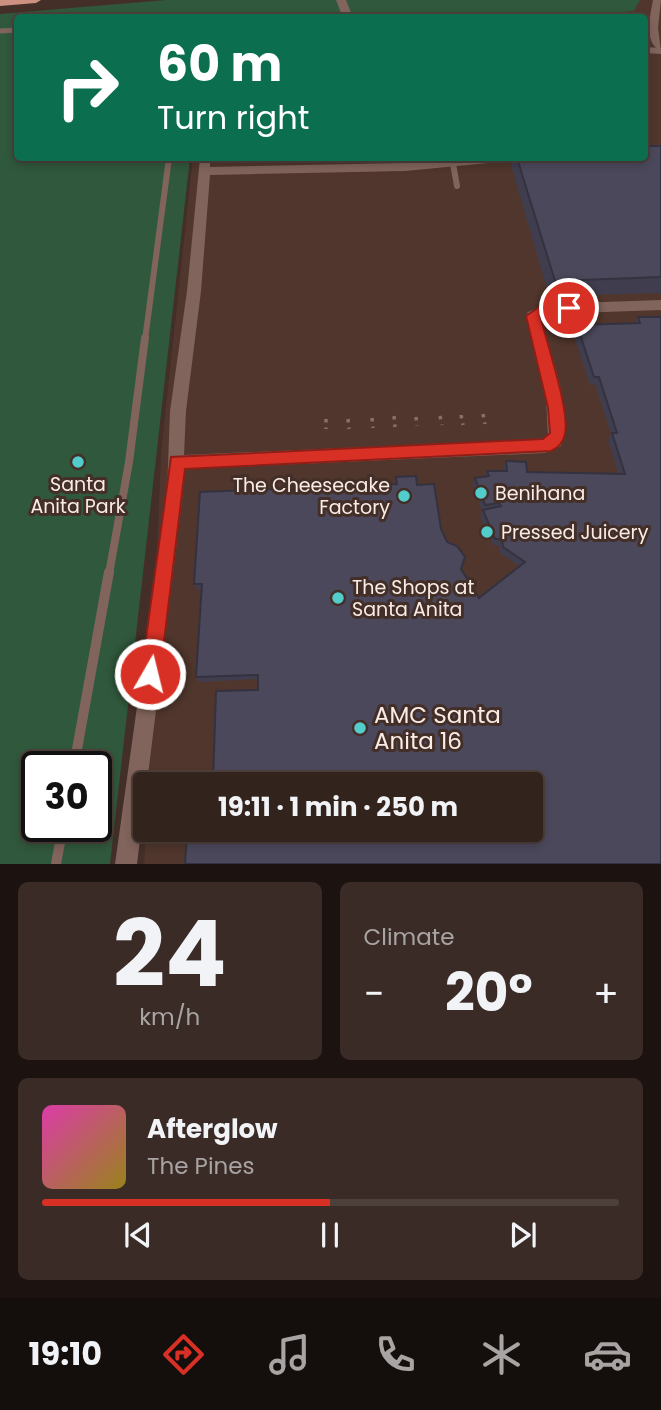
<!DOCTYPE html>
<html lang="en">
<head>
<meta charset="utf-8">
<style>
  body { margin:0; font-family:Poppins,sans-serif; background:#3a2b26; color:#f1f3f6; height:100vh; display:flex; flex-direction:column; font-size:26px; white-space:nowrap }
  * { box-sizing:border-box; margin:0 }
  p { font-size:23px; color:#a8a4a4 }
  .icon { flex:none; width:38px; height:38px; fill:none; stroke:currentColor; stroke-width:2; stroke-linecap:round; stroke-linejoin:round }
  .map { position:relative; height:864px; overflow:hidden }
  .side { display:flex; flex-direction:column; gap:18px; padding:18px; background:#1c1310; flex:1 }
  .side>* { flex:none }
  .hud { position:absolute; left:14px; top:14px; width:634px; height:147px; border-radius:7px; box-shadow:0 4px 10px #0003,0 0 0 2px #4d403b; background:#0b6e4f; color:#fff; overflow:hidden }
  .speed { position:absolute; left:21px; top:751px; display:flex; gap:14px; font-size:35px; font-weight:700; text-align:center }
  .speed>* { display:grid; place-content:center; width:91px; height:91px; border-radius:50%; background:#32231d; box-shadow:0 4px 10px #0003,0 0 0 2px #4d403b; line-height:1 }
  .speed .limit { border:4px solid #111; border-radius:10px; background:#fff; color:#111 }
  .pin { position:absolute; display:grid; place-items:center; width:60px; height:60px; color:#fff; margin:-30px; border:4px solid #fff; border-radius:50%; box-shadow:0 2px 7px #0007 }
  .me { position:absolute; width:77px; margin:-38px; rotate:8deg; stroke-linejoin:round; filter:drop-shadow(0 0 5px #0008) }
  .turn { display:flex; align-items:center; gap:24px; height:147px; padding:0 28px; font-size:32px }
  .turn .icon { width:91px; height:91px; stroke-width:2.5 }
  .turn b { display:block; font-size:49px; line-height:60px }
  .big { font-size:52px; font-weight:700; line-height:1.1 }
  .side .widget { flex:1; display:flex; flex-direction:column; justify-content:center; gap:10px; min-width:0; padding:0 24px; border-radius:10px; background:#3a2b26 }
  .side .dial { align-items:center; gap:0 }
  .dial b { font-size:91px; line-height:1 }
  .song { display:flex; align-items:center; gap:21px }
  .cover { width:84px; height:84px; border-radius:10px; background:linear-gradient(135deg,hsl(320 70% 55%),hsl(50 70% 35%)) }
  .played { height:7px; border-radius:4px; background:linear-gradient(90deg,#d93025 50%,#4d403b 50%) }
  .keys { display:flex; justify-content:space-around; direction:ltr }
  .heat { display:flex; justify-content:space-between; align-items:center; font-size:38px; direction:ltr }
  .side .tiles { flex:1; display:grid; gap:18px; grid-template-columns:1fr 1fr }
  .widget:last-child { grid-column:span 2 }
  .trip { position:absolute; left:133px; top:772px; width:410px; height:70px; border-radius:7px; background:#32231d; box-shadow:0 4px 10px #0003,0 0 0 2px #4d403b; font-weight:700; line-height:70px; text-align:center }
  .tab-bar { display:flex; height:112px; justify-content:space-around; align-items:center; background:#140e0c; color:#a8a4a4 }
  .tab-bar .icon { width:49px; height:49px }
  .tab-bar .on { color:#d93025 }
  .tab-bar b { font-size:32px; color:#f1f3f6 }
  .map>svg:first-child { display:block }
</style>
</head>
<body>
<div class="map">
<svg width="661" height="864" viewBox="0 0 661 864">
  <rect width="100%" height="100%" fill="#432f27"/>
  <path fill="#50362c" d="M640,0h21v864h-517l2,-34h384v-46h-382l13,-331 32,-295h451v-140l-83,-1 73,-6z"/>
  <path fill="#30583c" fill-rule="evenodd" d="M166,0h474l-6,11 -73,7h-543v140h172l-80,706h-110v-850zM37,766h59v60h-59z"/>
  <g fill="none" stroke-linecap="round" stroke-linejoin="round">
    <g stroke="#83716a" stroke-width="3.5" stroke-dasharray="3.5 5" stroke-linecap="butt">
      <path d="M483,414l2,10"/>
      <path d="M461,415l2,10"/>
      <path d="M394,416l1,11"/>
      <path d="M440,416l2,9"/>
      <path d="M416,417l1,9"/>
      <path d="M372,418l1,10"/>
      <path d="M326,419v10"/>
      <path d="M348,419l1,10"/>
    </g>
    <g stroke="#81645c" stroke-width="5">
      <path d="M161,18l27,-3"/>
      <path d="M0,31l18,-1"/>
    </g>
    <g stroke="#81645c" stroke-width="6">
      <path d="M452,158l5,28"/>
      <path d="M145,340l24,-182"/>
    </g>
    <path stroke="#81645c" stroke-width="8" d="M109,574l20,-112 16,-124"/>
    <g stroke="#81645c" stroke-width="10">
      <path d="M74,766l35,-194"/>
      <path d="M56,864l7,-38"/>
    </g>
    <g fill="#81645c" fill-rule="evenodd">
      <path d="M644,47l17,1v6l-17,-1z"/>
      <path d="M200,158h10v9l195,-4 62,-5h38l-6,4 -94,9 -195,4 -9,116 -15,120 -2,44 359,-16 5,-2 -2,-39 -20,-82 2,-4 19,-8 114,-4v10l-112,4 -8,4c8,33 34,96 20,128l-16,7 -361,16 -1,23 -46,372h-22l52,-372 3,-81 17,-120z"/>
    </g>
    <g fill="#81645c" fill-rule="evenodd">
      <path d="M336,0h10l7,18h-10z"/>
      <path d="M653,0h8l-3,28 3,23c-18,-9 -11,-34 -8,-51z"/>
    </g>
    <path fill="#cc9181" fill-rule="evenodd" d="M0,0h41l-5,3 -36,3z"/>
  </g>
  <g fill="#403e4e">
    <path d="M661,146v147l-112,3 -38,-131 2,-7h131z"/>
    <path d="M638,317h23v547l-405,-34 -1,-47 -41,1 -1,-2 45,-92v-11l-59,3 -3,-5 5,-87h-4l-3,-6 201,-100 1,-7 21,8 44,84 18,29 40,-32 -19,-13 -1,-7 -6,-1 -13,-28 2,-6 -9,-26 2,-7 10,-1 2,-6h16v-3l3,-7 21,11 91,1 -10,-33 3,-6 -16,-50 -5,1 -17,-52 4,-8 58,-2z"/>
  </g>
  <g fill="#4b485b" stroke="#343240" stroke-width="2">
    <path d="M644,146h17v131l-106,4 -38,-123h127z"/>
    <path d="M638,317h23v547h-476l2,-30 69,-4h274v-46h-275v-4l-42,2 3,-91 42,-1v-15l-62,2 6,-93h-8l6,-92 197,-8 -1,-7 20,-1 1,9 17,-1 7,45 6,13 10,4 8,11 -4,12 18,29 46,-36 -22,-15 -1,-8h-7l-12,-29 18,-4 -2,-3 -14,2 -10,-27 14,-2 -2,-5h20l-1,-10 20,1 1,10 98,2 -13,-41h5l-18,-56h-5l-17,-52 63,-2z"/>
  </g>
  <path fill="#d93025" stroke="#8d1f18" stroke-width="2" d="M569,303l7,5 -2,4 -25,2 -8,4c6,27 29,92 24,116 -2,9 -6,13 -14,17l-366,18 -25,205 -3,7 -7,3 -7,-3 -2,-7 30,-217 372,-18 7,-6 -2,-25 -22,-92 16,-11z"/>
  <g fill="#52cdcc" stroke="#432f27" stroke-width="2.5">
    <circle cx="78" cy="462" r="7"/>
    <circle cx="481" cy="493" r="7"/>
    <circle cx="404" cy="496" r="7"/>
    <circle cx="487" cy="532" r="7"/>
    <circle cx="338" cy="598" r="7"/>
    <circle cx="360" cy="728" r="7"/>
  </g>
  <g text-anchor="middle" stroke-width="6" stroke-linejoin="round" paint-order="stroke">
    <g font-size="19" fill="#f9ebe6" stroke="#432f27" text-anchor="start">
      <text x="78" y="491" text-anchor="middle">Santa<tspan x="78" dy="22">Anita Park</tspan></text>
      <text x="390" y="492" text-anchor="end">The Cheesecake<tspan x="390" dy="22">Factory</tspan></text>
      <text x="495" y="500">Benihana</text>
      <text x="501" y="539">Pressed Juicery</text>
      <text x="352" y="594">The Shops at<tspan x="352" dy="22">Santa Anita</tspan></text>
    </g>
    <g font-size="23" fill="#f9ebe6" stroke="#432f27" text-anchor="start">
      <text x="374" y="723">AMC Santa<tspan x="374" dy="26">Anita 16</tspan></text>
    </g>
  </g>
</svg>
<div class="speed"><div class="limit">30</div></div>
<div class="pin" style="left:569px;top:308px;background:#d93025"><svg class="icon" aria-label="arrive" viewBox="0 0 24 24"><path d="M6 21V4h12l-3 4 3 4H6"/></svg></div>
<svg class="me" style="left:150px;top:674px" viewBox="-20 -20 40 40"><circle r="17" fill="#d93025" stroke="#fff" stroke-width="3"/><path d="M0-11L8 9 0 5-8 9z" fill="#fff"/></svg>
<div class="trip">19:11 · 1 min · 250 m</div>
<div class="hud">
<div class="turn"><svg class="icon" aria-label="right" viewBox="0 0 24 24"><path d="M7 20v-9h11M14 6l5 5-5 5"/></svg><div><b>60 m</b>Turn right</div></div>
</div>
</div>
<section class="side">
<div class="tiles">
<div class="widget dial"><b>24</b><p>km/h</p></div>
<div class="widget"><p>Climate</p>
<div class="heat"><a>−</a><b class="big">20°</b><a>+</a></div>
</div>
<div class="widget">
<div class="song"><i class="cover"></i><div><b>Afterglow</b><p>The Pines</p></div></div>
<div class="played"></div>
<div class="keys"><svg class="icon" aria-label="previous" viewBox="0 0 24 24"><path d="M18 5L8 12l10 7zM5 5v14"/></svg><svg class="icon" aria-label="pause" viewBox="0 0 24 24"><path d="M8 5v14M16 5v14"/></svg><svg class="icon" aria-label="next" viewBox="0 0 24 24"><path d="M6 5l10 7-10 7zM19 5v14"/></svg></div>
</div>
</div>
</section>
<nav class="tab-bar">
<b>19:10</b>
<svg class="icon on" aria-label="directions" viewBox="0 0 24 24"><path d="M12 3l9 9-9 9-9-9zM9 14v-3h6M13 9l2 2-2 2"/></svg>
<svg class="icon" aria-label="music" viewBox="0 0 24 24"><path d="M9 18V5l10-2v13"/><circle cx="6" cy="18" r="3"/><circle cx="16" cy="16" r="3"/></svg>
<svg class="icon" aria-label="phone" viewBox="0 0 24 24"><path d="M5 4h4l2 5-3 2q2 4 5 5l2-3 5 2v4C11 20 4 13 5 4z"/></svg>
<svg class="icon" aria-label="climate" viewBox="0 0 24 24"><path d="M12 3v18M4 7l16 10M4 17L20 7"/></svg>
<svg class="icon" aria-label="car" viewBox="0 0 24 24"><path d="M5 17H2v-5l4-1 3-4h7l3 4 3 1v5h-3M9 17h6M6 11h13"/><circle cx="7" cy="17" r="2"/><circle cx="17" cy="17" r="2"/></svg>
</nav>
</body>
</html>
